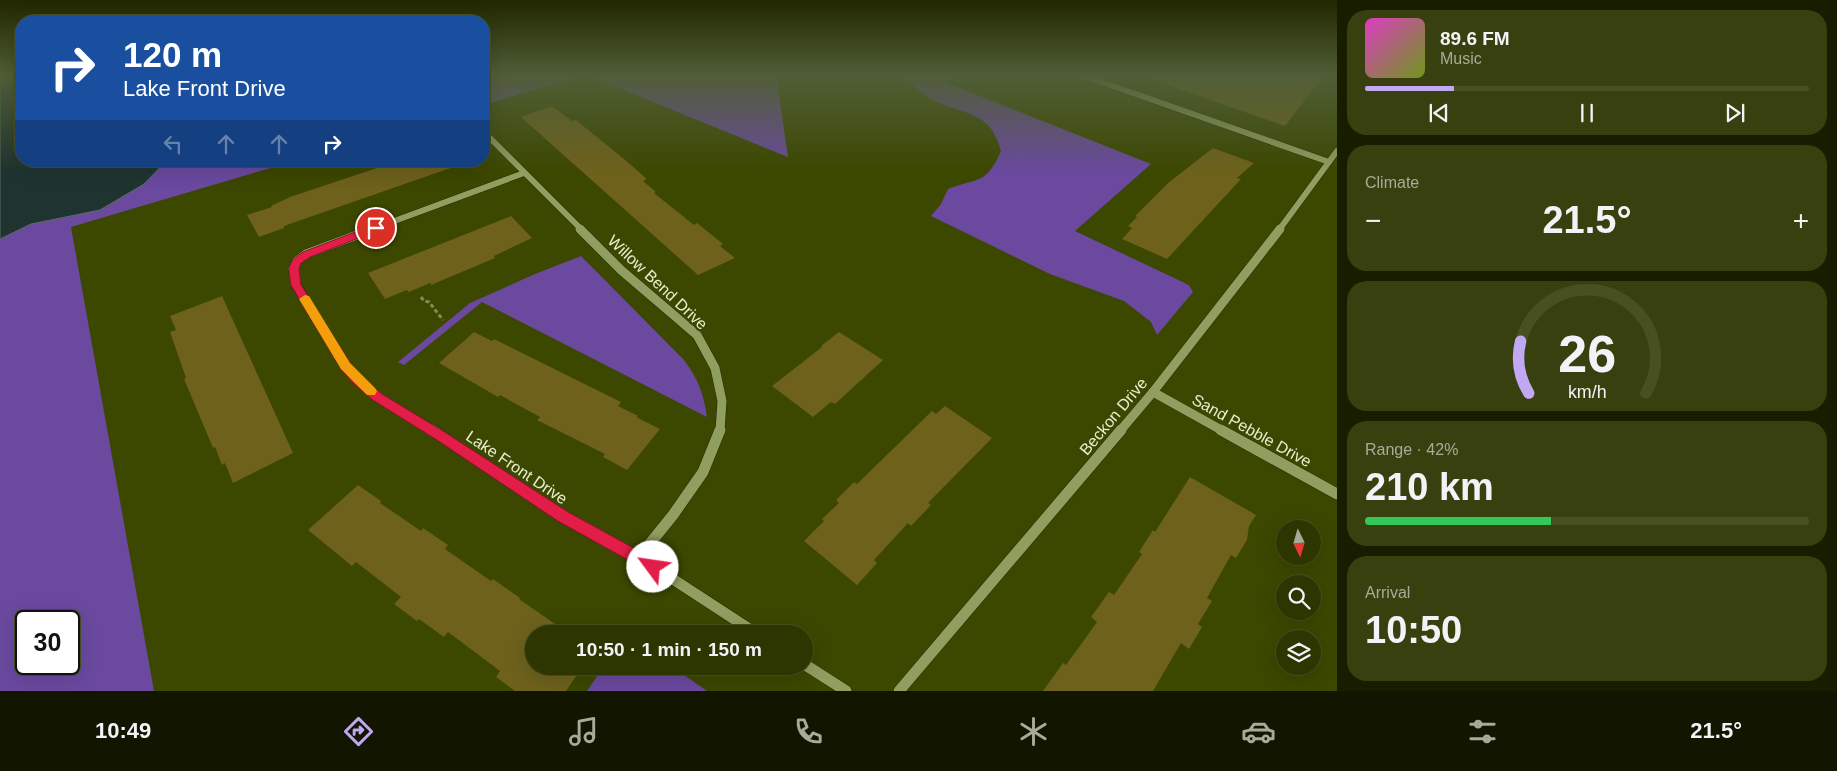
<!DOCTYPE html>
<html lang="en">
<head>
<meta charset="utf-8">
<style>
  body { margin:0; font-family:Helvetica,sans-serif; background:#39400f; color:#f1f3f6; height:100vh; display:flex; flex-direction:column; font-size:19px; white-space:nowrap }
  * { box-sizing:border-box; margin:0 }
  p { font-size:16px; color:#a7ab99 }
  .icon { flex:none; width:28px; height:28px; fill:none; stroke:currentColor; stroke-width:2; stroke-linecap:round; stroke-linejoin:round }
  .map { position:relative; flex:1; overflow:hidden }
  .side { display:flex; flex-direction:column; gap:10px; padding:10px; background:#191d00; width:500px }
  .side>* { flex:none }
  .top-card { position:absolute; left:15px; top:15px; width:475px; height:152px; border-radius:20px; box-shadow:0 5px 20px #0002,0 0 0 1px #485022; background:#1a4fa0; color:#fff; overflow:hidden }
  .needle { width:32px; rotate:175deg }
  .tools { position:absolute; left:1276px; top:520px; display:grid; gap:10px }
  .tools a { display:grid; place-items:center; width:45px; height:45px; border-radius:50%; background:#2d3500; box-shadow:0 5px 20px #0002,0 0 0 1px #485022; font-size:25px }
  .speed { position:absolute; left:15px; top:610px; display:flex; gap:10px; font-size:25px; font-weight:700; text-align:center }
  .speed>* { display:grid; place-content:center; width:65px; height:65px; border-radius:50%; background:#2d3500; box-shadow:0 5px 20px #0002,0 0 0 1px #485022; line-height:1 }
  .speed .limit { border:2px solid #111; border-radius:8px; background:#fff; color:#111 }
  .pin { position:absolute; display:grid; place-items:center; width:42px; height:42px; color:#fff; margin:-21px; border:2px solid #fff; border-radius:50%; box-shadow:0 1px 5px #0007 }
  .me { position:absolute; width:55px; margin:-28px; rotate:301deg; stroke-linejoin:round; filter:drop-shadow(0 0 4px #0008) }
  .turn { display:flex; align-items:center; gap:18px; height:105px; padding:0 25px; font-size:22px }
  .turn .icon { width:65px; height:65px; stroke-width:2.5 }
  .turn b { display:block; font-size:35px; line-height:42px }
  .lanes { display:flex; align-items:center; height:48px; padding:0 25px; background:#0003; justify-content:center; gap:25px; direction:ltr }
  .lanes .off { opacity:.35 }
  .big { font-size:38px; font-weight:700; line-height:1.1 }
  .side .widget { flex:1; display:flex; flex-direction:column; justify-content:center; gap:8px; min-width:0; padding:0 18px; border-radius:20px; background:#39400f }
  .side .dial { align-items:center; gap:0 }
  .dial svg { height:130px; overflow:visible; fill:none; stroke:#485022; stroke-width:7; stroke-linecap:round; text-anchor:middle }
  .dial text { fill:#f1f3f6; stroke:none }
  .song { display:flex; align-items:center; gap:15px }
  .cover { width:60px; height:60px; border-radius:8px; background:linear-gradient(135deg,hsl(310 70% 55%),hsl(80 70% 35%)) }
  .played { height:5px; border-radius:2px; background:linear-gradient(90deg,#c1a8f3 20%,#485022 20%) }
  .keys { display:flex; justify-content:space-around; direction:ltr }
  .heat { display:flex; justify-content:space-between; align-items:center; font-size:28px; direction:ltr }
  .charge { height:8px; border-radius:4px; background:linear-gradient(90deg,#34c759 42%,#485022 0) }
  .trip { position:absolute; left:525px; top:625px; width:288px; height:50px; border-radius:25px; background:#2d3500; box-shadow:0 5px 20px #0002,0 0 0 1px #485022; font-weight:700; line-height:50px; text-align:center }
  .menu { display:flex; height:80px; justify-content:space-around; align-items:center; background:#121500; color:#a7ab99 }
  .menu .icon { width:35px; height:35px }
  .menu .active { color:#c1a8f3 }
  .menu b { font-size:22px; color:#f1f3f6 }
  main { display:flex; flex:1; min-height:0 }
  .map>svg:first-child { display:block }
</style>
</head>
<body>
<main>
<div class="map">
<svg width="1337" height="691" viewBox="0 0 1337 691">
  <rect width="100%" height="100%" fill="#3c4700"/>
  <g fill="#6a499f" fill-rule="evenodd">
    <path d="M0,75h21v86h273l-223,66 83,464h-154zM26,621h43v43h-43z"/>
    <path d="M484,75h101l-101,30z"/>
    <path d="M587,75h189l12,82z"/>
    <path d="M902,75h56l-11,8 204,81 -76,67 114,54 4,7 -36,43 -6,-13 -27,-21 -74,-27 -119,-58 10,-12 7,-15c31,-12 38,-4 53,-38 -11,-41 -35,-35 -68,-51 -11,-6 -21,-16 -31,-25z"/>
    <path d="M581,256l103,104c14,18 20,35 23,57l-225,-115 -78,63 -6,-3 72,-59 65,-29z"/>
    <path d="M604,666h67l36,25h-120z"/>
  </g>
  <path fill="#1f3430" stroke="#5b6c5f" d="M0,75h21v86h145l-22,23 -44,26 -69,14 -31,15z"/>
  <g fill="#6d611c">
    <path d="M1150,75h174l-39,51 -135,-47z"/>
    <path d="M552,106l20,15 4,-1 48,39 23,20 -4,2 13,11 -2,1 40,32 3,-2 26,21 -3,2 15,12 -37,17 -177,-158z"/>
    <path d="M1213,148l41,15 -17,15 4,1 -74,80 -45,-20 10,-11 -4,-2 9,-9 -2,-1 33,-33z"/>
    <path d="M398,161h64v3l-178,62v2l-25,9 -12,-22 25,-8 -1,-1 19,-9z"/>
    <path d="M511,216l21,22 -38,18 1,2 -64,27 -1,-2 -21,9 -2,-2 -22,9 -17,-26z"/>
    <path d="M222,296l71,157 -60,30 -8,-20 -3,2 -7,-18 -2,1 -29,-69 2,-1 -16,-46 6,-2 -6,-14z"/>
    <path d="M474,332l18,9 2,-2 127,63 -3,4 20,10 -2,1 24,12 -33,41 -24,-13 2,-3 -68,-34 3,-3 -40,-22 -2,2 -59,-34z"/>
    <path d="M839,332l44,28 -48,44 -4,-2 -18,15 -41,-31 50,-39 -1,-1z"/>
    <path d="M945,406l47,32 -64,65 3,2 -20,21 -3,-3 -34,37 3,3 -20,22 -53,-44 20,-20 -2,-2 17,-16 -3,-3 18,-18 3,2 75,-73 4,3z"/>
    <path d="M1190,477l66,38 -7,11 -2,14 -11,18 -5,-3 -24,43 5,3 -14,23 4,3 -13,22 -8,-6 -28,48h-110l20,-28 3,2 31,-43 -6,-5 18,-25 5,3 28,-41 -3,-2 14,-22 2,2z"/>
    <path d="M358,485l23,16 -1,2 41,28 2,-3 25,17 -3,4 46,32 2,-2 27,19 -1,1 49,34 1,-2 5,3h-40v32h49l-17,25h-51l-19,-14 4,-6 -52,-39 -4,5 -25,-18 -2,2 -23,-17 7,-7 -45,-35 -4,4 -44,-36z"/>
  </g>
  <g fill="none" stroke-linecap="round" stroke-linejoin="round">
    <g stroke="#252b09" stroke-width="7">
      <g id="minor-far2">
        <path d="M1082,75l247,87"/>
        <path d="M486,134l96,96"/>
        <path d="M370,230l154,-57"/>
        <path d="M1279,230l58,-79"/>
      </g>
    </g>
    <g stroke="#252b09" stroke-width="10">
      <g id="minor-far1">
        <path d="M373,229l-67,25 -9,7 -4,8 3,16 50,81 11,13 21,18 56,34"/>
        <path d="M580,229l41,41 76,65 18,33 7,33 -2,30"/>
        <path d="M1153,392l70,39"/>
        <path d="M1120,431l33,-39 127,-163"/>
      </g>
    </g>
    <g stroke="#252b09" stroke-width="12">
      <g id="minor">
        <path d="M432,430l131,87 45,26 31,14 118,77"/>
        <path d="M1221,430l116,64"/>
        <path d="M639,557l34,-42 30,-43 17,-42"/>
        <path d="M804,664l42,27"/>
        <path d="M899,691l222,-261"/>
      </g>
    </g>
    <path stroke="#828c55" stroke-width="3" stroke-dasharray="4 2.5" stroke-linecap="butt" d="M421,297l3,4 5,1 14,18"/>
    <use href="#minor-far2" stroke="#909e5f" stroke-width="6"/>
    <use href="#minor-far1" stroke="#909e5f" stroke-width="9"/>
    <use href="#minor" stroke="#909e5f" stroke-width="11"/>
  </g>
  <linearGradient id="sky" x2="0" y2="1"><stop stop-color="#212700"/><stop offset="0.44" stop-color="#505e37"/><stop offset="1" stop-color="#505e37" stop-opacity="0"/></linearGradient>
  <rect width="1337" height="172" fill="url(#sky)"/>
  <path fill="#e11d48" stroke="#92132f" d="M376,224l3,1v5l-69,27 -9,6 -2,6 2,16 49,78 11,13 21,18 64,39 122,79 91,50 2,5 -2,4 -6,2 -5,-2 -90,-50 -121,-81 -64,-40 -20,-17 -12,-14 -50,-84c-3,-18 -4,-22 12,-33z"/>
  <path fill="#f59e0b" d="M305,295l4,1 41,67 25,25 2,3 -2,4h-8l-26,-26 -42,-70z"/>
  <g text-anchor="middle" stroke-width="5" stroke-linejoin="round" paint-order="stroke">
    <g font-size="16" fill="#e6eecd" stroke="#3c4700">
      <text transform="translate(658 282) rotate(43)" y="6">Willow Bend Drive</text>
      <text transform="translate(1113 416) rotate(-50)" y="6">Beckon Drive</text>
      <text transform="translate(1252 430) rotate(29)" y="6">Sand Pebble Drive</text>
      <text transform="translate(517 467) rotate(34)" y="6">Lake Front Drive</text>
    </g>
  </g>
</svg>
<div class="tools">
<a><svg class="needle" viewBox="-14 -14 28 28"><path d="M0-13l5 13h-10z" fill="#e53935"/><path d="M0 13l5-13h-10z" fill="#a7ab99"/></svg></a>
<a><svg class="icon" aria-label="search" viewBox="0 0 24 24"><circle cx="10" cy="10" r="6"/><path d="M15 15l6 6"/></svg></a>
<a><svg class="icon" aria-label="layers" viewBox="0 0 24 24"><path d="M12 4l9 5-9 5-9-5zM3 14l9 5 9-5"/></svg></a>
</div>
<div class="speed"><div class="limit">30</div></div>
<div class="pin" style="left:376px;top:228px;background:#d93025"><svg class="icon" aria-label="arrive" viewBox="0 0 24 24"><path d="M6 21V4h12l-3 4 3 4H6"/></svg></div>
<svg class="me" style="left:653px;top:567px" viewBox="-20 -20 40 40"><circle r="19" fill="#fff"/><path d="M0-13L10 11 0 6-10 11z" fill="#e11d48"/></svg>
<div class="trip">10:50 · 1 min · 150 m</div>
<div class="top-card">
<div class="turn"><svg class="icon" aria-label="right" viewBox="0 0 24 24"><path d="M7 20v-9h11M14 6l5 5-5 5"/></svg><div><b>120 m</b>Lake Front Drive</div></div>
<div class="lanes"><svg class="icon off" aria-label="left" viewBox="0 0 24 24"><path d="M17 20v-9H6M10 6l-5 5 5 5"/></svg><svg class="icon off" aria-label="ahead" viewBox="0 0 24 24"><path d="M12 20V5M6 11l6-6 6 6"/></svg><svg class="icon off" aria-label="ahead" viewBox="0 0 24 24"><path d="M12 20V5M6 11l6-6 6 6"/></svg><svg class="icon" aria-label="right" viewBox="0 0 24 24"><path d="M7 20v-9h11M14 6l5 5-5 5"/></svg></div>
</div>
</div>
<section class="side">
<div class="widget">
<div class="song"><i class="cover"></i><div><b>89.6 FM</b><p>Music</p></div></div>
<div class="played"></div>
<div class="keys"><svg class="icon" aria-label="previous" viewBox="0 0 24 24"><path d="M18 5L8 12l10 7zM5 5v14"/></svg><svg class="icon" aria-label="pause" viewBox="0 0 24 24"><path d="M8 5v14M16 5v14"/></svg><svg class="icon" aria-label="next" viewBox="0 0 24 24"><path d="M6 5l10 7-10 7zM19 5v14"/></svg></div>
</div>
<div class="widget"><p>Climate</p>
<div class="heat"><a>−</a><b class="big">21.5°</b><a>+</a></div>
</div>
<div class="widget dial"><svg viewBox="0 0 100 80">
<path d="M14 69A42 42 0 1 1 86 69"/>
<path d="M14 69A42 42 0 0 1 9 37" stroke="#c1a8f3"/>
<text x="50" y="56" font-size="32" font-weight="700">26</text>
<text x="50" y="72" font-size="11">km/h</text>
</svg></div>
<div class="widget"><p>Range · 42%</p><b class="big">210 km</b><div class="charge"></div></div>
<div class="widget"><p>Arrival</p><b class="big">10:50</b></div>
</section>
</main>
<nav class="menu">
<b>10:49</b>
<svg class="icon active" aria-label="directions" viewBox="0 0 24 24"><path d="M12 3l9 9-9 9-9-9zM9 14v-3h6M13 9l2 2-2 2"/></svg>
<svg class="icon" aria-label="music" viewBox="0 0 24 24"><path d="M9 18V5l10-2v13"/><circle cx="6" cy="18" r="3"/><circle cx="16" cy="16" r="3"/></svg>
<svg class="icon" aria-label="phone" viewBox="0 0 24 24"><path d="M5 4h4l2 5-3 2q2 4 5 5l2-3 5 2v4C11 20 4 13 5 4z"/></svg>
<svg class="icon" aria-label="climate" viewBox="0 0 24 24"><path d="M12 3v18M4 7l16 10M4 17L20 7"/></svg>
<svg class="icon" aria-label="car" viewBox="0 0 24 24"><path d="M5 17H2v-5l4-1 3-4h7l3 4 3 1v5h-3M9 17h6M6 11h13"/><circle cx="7" cy="17" r="2"/><circle cx="17" cy="17" r="2"/></svg>
<svg class="icon" aria-label="filters" viewBox="0 0 24 24"><path d="M4 7h16M4 17h16"/><circle cx="9" cy="7" r="2"/><circle cx="15" cy="17" r="2"/></svg>
<b>21.5°</b>
</nav>
</body>
</html>
